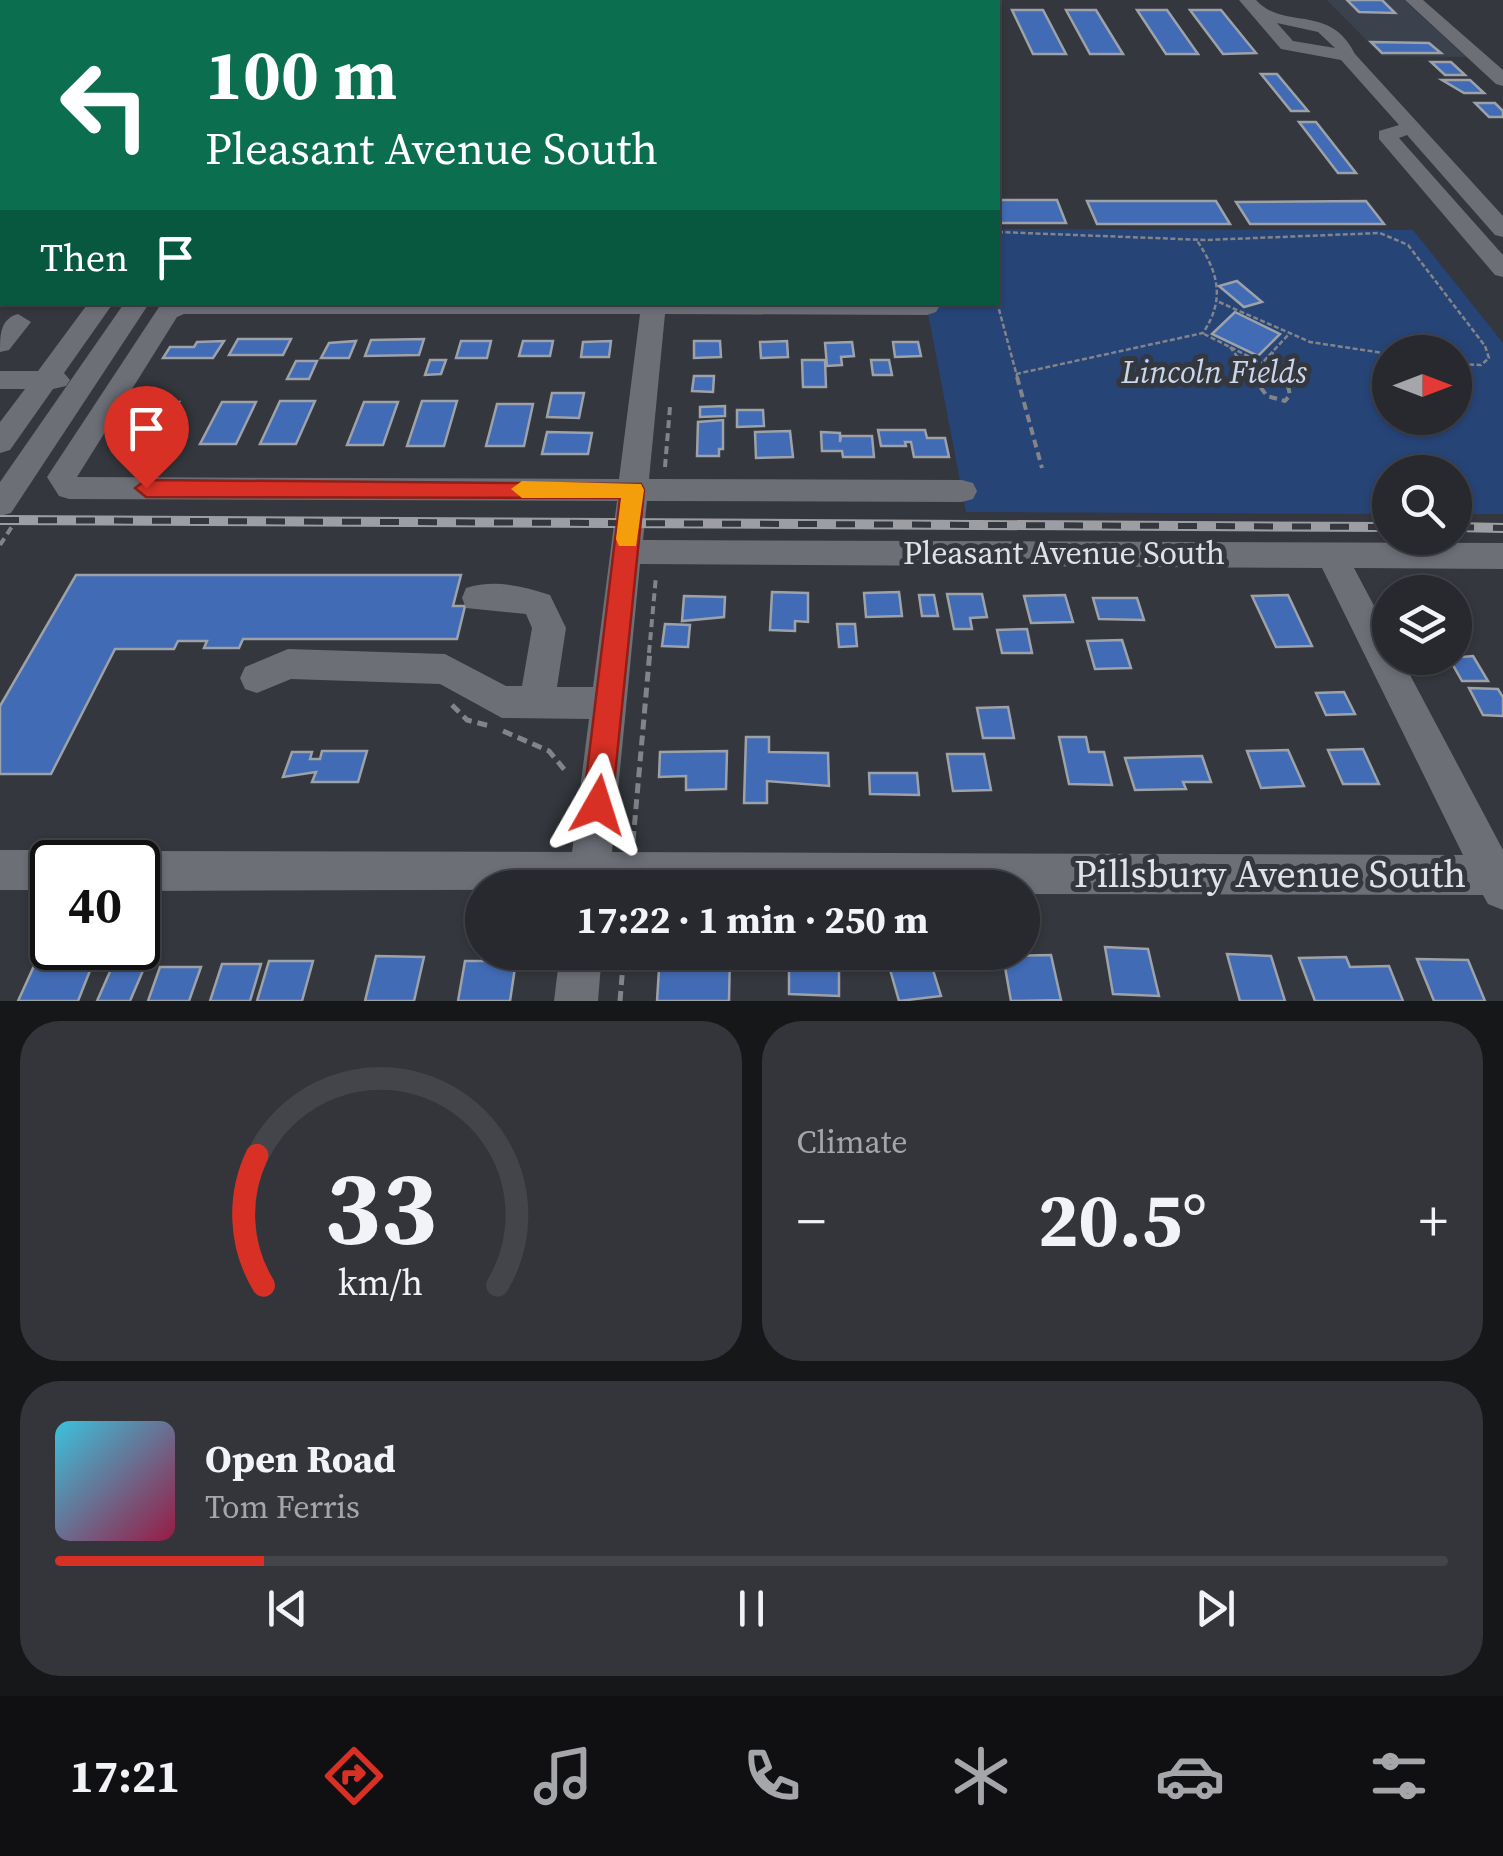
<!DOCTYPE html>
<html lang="en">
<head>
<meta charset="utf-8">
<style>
  body { margin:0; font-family:"Source Serif 4",serif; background:#33353a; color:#f1f3f6; height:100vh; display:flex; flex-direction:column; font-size:38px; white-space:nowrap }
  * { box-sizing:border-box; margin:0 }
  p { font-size:32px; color:#a4a6aa }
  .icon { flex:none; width:55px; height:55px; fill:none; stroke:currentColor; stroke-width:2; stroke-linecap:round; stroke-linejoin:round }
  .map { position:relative; height:1001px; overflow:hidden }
  .panel { display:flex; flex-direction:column; gap:20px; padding:20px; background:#151719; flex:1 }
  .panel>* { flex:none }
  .top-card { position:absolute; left:0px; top:0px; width:1000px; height:305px; box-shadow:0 2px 8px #0004,0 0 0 2px #43454a; background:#0b6e4f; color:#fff; overflow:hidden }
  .needle { width:65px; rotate:90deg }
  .controls { position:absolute; left:1372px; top:335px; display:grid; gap:20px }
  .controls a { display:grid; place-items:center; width:100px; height:100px; border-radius:50%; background:#27292e; box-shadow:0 2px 8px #0004,0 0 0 2px #43454a; font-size:50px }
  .speed { position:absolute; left:30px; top:840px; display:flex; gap:20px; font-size:50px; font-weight:700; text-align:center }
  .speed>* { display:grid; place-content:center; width:130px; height:130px; border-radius:50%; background:#27292e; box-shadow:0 2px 8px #0004,0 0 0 2px #43454a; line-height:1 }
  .speed .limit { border:5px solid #111; border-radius:15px; background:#fff; color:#111 }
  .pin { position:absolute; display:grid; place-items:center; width:85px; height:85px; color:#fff; margin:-102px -42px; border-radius:50% 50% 50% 0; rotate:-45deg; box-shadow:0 0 10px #0007 }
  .pin .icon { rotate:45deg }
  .me { position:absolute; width:110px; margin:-55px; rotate:6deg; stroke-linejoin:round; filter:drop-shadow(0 0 8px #0008) }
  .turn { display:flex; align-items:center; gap:35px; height:210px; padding:0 40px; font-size:45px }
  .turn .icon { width:130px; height:130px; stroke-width:2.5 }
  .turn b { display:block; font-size:70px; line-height:85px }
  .then { display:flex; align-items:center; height:95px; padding:0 40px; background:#0003; gap:20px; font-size:38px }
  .big { font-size:75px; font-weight:700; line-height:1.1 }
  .panel .card { flex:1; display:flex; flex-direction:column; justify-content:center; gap:15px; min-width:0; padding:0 35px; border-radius:40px; background:#33353a }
  .panel .dial { align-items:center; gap:0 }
  .dial svg { height:260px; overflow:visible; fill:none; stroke:#43454a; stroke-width:7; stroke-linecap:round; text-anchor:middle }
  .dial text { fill:#f1f3f6; stroke:none }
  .song { display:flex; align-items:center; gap:30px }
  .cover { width:120px; height:120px; border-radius:15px; background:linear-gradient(135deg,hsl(190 70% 55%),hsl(340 70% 35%)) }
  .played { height:10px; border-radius:5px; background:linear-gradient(90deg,#d93025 15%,#43454a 15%) }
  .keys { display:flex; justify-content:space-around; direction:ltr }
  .heat { display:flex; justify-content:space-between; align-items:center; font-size:55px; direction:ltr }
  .panel .tiles { flex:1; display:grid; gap:20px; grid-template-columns:1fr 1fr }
  .card:last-child { grid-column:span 2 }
  .trip { position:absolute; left:465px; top:870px; width:575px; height:100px; border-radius:50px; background:#27292e; box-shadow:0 2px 8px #0004,0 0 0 2px #43454a; font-weight:700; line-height:100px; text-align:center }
  .menu { display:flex; height:160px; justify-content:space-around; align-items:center; background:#101012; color:#a4a6aa }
  .menu .icon { width:70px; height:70px }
  .menu .selected { color:#d93025 }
  .menu b { font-size:45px; color:#f1f3f6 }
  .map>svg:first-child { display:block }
</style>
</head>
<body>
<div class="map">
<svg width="1503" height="1001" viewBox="0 0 1503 1001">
  <rect width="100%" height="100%" fill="#34373d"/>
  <path fill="#3b424d" d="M1327,0h77l62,57 -84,-1z"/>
  <path fill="#274477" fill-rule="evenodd" d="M998,229l415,1 90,113v171h-48v-42h-65v42l-424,-2 -40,-209 72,-1zM1390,352h65v66h-65z"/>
  <g fill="#426bb5" stroke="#9da1a8" stroke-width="2.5">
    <path d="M406,0h261l1,1 -263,1z"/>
    <path d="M1347,0h35l13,13 -36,-1z"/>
    <path d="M1012,10h31l23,44h-33z"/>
    <path d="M1066,10h30l27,44h-33z"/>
    <path d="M1137,10h30l31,44h-32z"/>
    <path d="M1190,10h31l35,43 -33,1z"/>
    <path d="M1371,42l58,1 12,10h-59z"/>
    <path d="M1431,62h20l14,13h-20z"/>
    <path d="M1261,74h16l31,37h-17z"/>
    <path d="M1442,80h28l14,13h-20z"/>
    <path d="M1475,103h20l8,8v6h-14z"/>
    <path d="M1299,122h17l40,51h-18z"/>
    <path d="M998,200h59l9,23h-68z"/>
    <path d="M1087,201h129l14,23h-133z"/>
    <path d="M1366,201l18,23h-134l-14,-22z"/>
    <path d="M1237,281l25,21 -18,5 -25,-21z"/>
    <path d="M1235,312l45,22 -22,22 -46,-22z"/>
    <path d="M238,339h53l-8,16h-54z"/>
    <path d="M424,339l-5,16 -54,1 6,-16z"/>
    <path d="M224,341l-11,17h-50l7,-11h24l3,-5z"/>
    <path d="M356,341l-7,17h-28l8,-15z"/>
    <path d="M461,341h30l-4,17h-31z"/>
    <path d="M523,341h30l-3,15h-31z"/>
    <path d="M611,341l-2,16h-28l2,-15z"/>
    <path d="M694,341h26l1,16 -27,1z"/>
    <path d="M787,341l1,16 -27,1 -1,-16z"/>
    <path d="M852,342l2,14 -13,1 1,8 -15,1 -2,-23z"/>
    <path d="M893,342h25l3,14 -26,1z"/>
    <path d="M430,360h16l-5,14 -16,1z"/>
    <path d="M802,360h23l1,27h-23z"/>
    <path d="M871,360h18l3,15h-19z"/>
    <path d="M296,361h21l-8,18h-22z"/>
    <path d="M694,376h20l-1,16 -21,-1z"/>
    <path d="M552,393h32l-5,25 -32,-1z"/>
    <path d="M280,401h35l-19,43h-36z"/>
    <path d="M422,401h35l-13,45h-37z"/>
    <path d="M145,402h34l-24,41h-36z"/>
    <path d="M222,402h34l-20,42h-36z"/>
    <path d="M364,402h34l-15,43h-36z"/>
    <path d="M497,404h36l-9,42h-38z"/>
    <path d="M725,406v10l-25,1v-10z"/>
    <path d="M737,410h26l1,16 -27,1z"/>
    <path d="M723,420v29h-4v7h-22l1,-34z"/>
    <path d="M878,430h47l2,8h18l4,19h-35l-3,-15h-6l1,4h-25z"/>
    <path d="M790,431l3,26 -37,1 -1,-26z"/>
    <path d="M547,432l45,1 -4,21h-46z"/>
    <path d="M821,432l19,1v9l1,-6h31l2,21h-31l-1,-6h-20z"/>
    <path d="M76,575h385l-8,31h12l-8,33h-214l-4,9h-35l3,-7h-29l-4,8h-59l-64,125h-51v-68z"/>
    <path d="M772,592l36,1v29l-13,-1v10l-25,-1z"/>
    <path d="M899,592l3,24 -36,1 -2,-24z"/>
    <path d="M947,594h35l5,23 -17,1 2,11h-18z"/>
    <path d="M919,595h15l4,21h-16z"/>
    <path d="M1065,595l8,27 -42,1 -7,-27z"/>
    <path d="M1288,595l24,51 -36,1 -24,-51z"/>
    <path d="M1455,595l15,24h-9l6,12h-12z"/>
    <path d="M684,596l41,1 -1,20 -42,4z"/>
    <path d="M1093,598h44l7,22 -45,-1z"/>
    <path d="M665,624l25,1 -2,22 -26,-1z"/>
    <path d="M837,624h18l2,22 -18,1z"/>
    <path d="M1027,629l5,24h-30l-5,-23z"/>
    <path d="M1122,640l9,28 -36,1 -8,-28z"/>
    <path d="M1473,656l15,25h-26l-13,-23z"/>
    <path d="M1469,688l29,1 5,8v19l-20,-1z"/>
    <path d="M1344,692l11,22 -29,1 -10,-22z"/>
    <path d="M1008,707l6,31h-31l-6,-30z"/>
    <path d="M746,737h23v15l59,1 1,33 -62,-5v22h-23z"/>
    <path d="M1059,737h27l3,15h15l8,33 -43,-1z"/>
    <path d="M1363,749l16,35h-36l-15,-34z"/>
    <path d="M1288,750l16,36 -43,2 -14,-37z"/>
    <path d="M322,751h45l-9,31h-46l4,-10 -33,5 9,-25h20l-2,7h10z"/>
    <path d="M727,751l-1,38 -40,1v-14l-27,1 1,-25z"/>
    <path d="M947,754h37l7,36 -38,1z"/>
    <path d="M1202,756l9,26h-28l3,7 -51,1 -10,-32z"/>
    <path d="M869,773h48l2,22 -49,-1z"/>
    <path d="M1105,947l43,2 11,47 -46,-2z"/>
    <path d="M97,953l-19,48h-60l21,-46z"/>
    <path d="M660,953l70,1 -1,47h-72z"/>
    <path d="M1227,954l44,2 14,45h-45z"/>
    <path d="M1051,955l10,45 -50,1 -8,-45z"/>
    <path d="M376,956l48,1 -10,44h-49z"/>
    <path d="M929,957l12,39 -42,5 -10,-35z"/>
    <path d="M1346,957l4,10 39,-1 14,35h-88l-16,-43z"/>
    <path d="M116,958l32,1 -18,42h-33z"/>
    <path d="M1417,959l51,1 17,41h-51z"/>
    <path d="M269,961h44l-11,40h-45z"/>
    <path d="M465,961h51l-6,40h-52z"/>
    <path d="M789,963l50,2v31l-50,-2z"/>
    <path d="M222,964h39l-11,37h-40z"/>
    <path d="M160,967h41l-12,34h-41z"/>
  </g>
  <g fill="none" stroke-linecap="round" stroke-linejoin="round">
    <g stroke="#82848a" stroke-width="2.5" stroke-dasharray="5 2.5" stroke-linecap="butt">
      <path d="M998,232l207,8 175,-7 28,12 77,101 4,12 -8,7 -26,-1"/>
      <path d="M997,302l21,78"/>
      <path d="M1219,302l91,40 80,12"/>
      <path d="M1204,334l58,29 27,-29"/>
      <path d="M1230,347l25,33"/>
      <path d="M1272,352l14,28"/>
      <path d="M1016,374l187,-41c23,-35 15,-61 -7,-94"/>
    </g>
    <g stroke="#82848a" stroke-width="4" stroke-dasharray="8 5" stroke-linecap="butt">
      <path d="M1017,377l25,91"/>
      <path d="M1253,377l14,19 18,5 5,-6 -4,-18"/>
      <path d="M665,467l5,-60"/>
      <path d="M0,545l13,-20"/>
      <path d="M649,653l7,-77"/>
    </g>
    <g stroke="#82848a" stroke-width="5" stroke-dasharray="10 6" stroke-linecap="butt">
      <path d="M452,705l15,15 23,6"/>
      <path d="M503,731l46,20 19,23"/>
      <path d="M633,841l17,-191"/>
      <path d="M620,1001l4,-49"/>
    </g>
    <g fill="#6c6f76" fill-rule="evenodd">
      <rect x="681" y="0" width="16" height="2"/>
      <path d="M1239,0h17c28,31 74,3 99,54l148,162v21l-8,-2 -88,-100 -8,3 104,117v22l-8,-2 -116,-136v-8l20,-6 -58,-65 -60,-11zM1277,23l41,9 17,16 -42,-7z"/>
      <path d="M1405,0h18l80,70v16l-7,-2z"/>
      <path d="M2,79v12l-2,1v-12z"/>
      <rect x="0" y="132" width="2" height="12"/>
      <path d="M2,223v16l-2,1v-16z"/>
      <rect x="0" y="275" width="2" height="14"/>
      <path d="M89,302h25l-50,71 6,7 -4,6 -13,3 -43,61 -10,3v-31l25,-33h-25v-18h38z"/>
      <path d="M125,302h25l-139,211 -11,3v-34z"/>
      <path d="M167,302h769l3,5 -3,5 -9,3 -262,-1 -16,165 313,1 11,3 4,8 -4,8 -11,3 -315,-1 -4,39 860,3v26l-149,-1 36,68v22h11l102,192v60l-15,-6 -5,-9 -461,-1v-6l-884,3v-29h-17l3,-5 14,-6 434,1 17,-133 -87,-1 -62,-34 -149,-5 -34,14 -12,-4 -5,-11 5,-11 43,-18 157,5 61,32h16l10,-58 -6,-14 -60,-6 -4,-10 4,-10c29,-9 56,-2 84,7l16,33 -9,59h36l24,-186 -548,-2 -10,-3 -12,-19 112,-170zM184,314h456l-21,165 -542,-2 100,-160zM640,564l682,4 141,287 -851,-3z"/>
      <path d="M18,314l13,8 -22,28 -9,2c0,-17 0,-33 18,-38z"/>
      <path d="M0,850h52l14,6 3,6h-17v28h-52z"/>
      <path d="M560,952h42l-4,49h-44z"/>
    </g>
    <g stroke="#6e97df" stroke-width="30">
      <path d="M63,2l5,-2"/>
      <path d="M0,38l2,-3"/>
    </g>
    <g stroke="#9c9ea3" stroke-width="10">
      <g id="rail">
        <path d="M0,520l1390,7"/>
        <path d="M1455,527l48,1"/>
      </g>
    </g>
    <use href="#rail" stroke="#34373d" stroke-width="6" stroke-dasharray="19" stroke-linecap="butt"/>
  </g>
  <path fill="#d93025" stroke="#8d1f18" stroke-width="2.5" d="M146,480l495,4 3,6 -32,315 -4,10 -10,4 -11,-4 -4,-10 37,-307 -474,-1 -11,-9z"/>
  <path fill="#f59e0b" d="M522,481l119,3 3,6 -8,56h-17l-3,-7 5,-41h-99l-11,-9z"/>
  <g text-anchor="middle" stroke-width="10" stroke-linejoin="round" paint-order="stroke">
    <g font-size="32" font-style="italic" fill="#cad6ea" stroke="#34373d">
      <text x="1214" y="383">Lincoln Fields</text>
    </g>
    <g font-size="32" fill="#e0e2e6" stroke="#34373d">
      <text x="1064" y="564">Pleasant Avenue South</text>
    </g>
    <g font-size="38" fill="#e0e2e6" stroke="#34373d">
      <text x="1270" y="887">Pillsbury Avenue South</text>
    </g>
  </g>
</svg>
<div class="controls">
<a><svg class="needle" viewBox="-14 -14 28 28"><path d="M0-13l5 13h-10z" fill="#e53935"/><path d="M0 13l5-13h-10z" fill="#a4a6aa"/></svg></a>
<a><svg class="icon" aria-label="search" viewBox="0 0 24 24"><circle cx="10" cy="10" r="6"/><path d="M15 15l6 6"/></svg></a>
<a><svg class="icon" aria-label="layers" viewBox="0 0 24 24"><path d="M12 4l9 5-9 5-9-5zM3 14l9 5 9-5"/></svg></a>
</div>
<div class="speed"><div class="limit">40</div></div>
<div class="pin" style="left:146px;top:488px;background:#d93025"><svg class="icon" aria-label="arrive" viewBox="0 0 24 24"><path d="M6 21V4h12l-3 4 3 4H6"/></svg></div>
<svg class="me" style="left:598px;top:805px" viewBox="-20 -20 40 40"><path d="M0-17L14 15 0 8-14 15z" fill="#d93025" stroke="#fff" stroke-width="4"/></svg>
<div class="trip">17:22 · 1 min · 250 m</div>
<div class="top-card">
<div class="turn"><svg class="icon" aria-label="left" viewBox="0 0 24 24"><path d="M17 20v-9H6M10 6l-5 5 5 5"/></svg><div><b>100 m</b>Pleasant Avenue South</div></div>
<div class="then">Then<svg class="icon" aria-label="arrive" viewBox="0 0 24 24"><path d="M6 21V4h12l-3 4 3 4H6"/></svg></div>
</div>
</div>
<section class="panel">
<div class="tiles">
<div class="card dial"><svg viewBox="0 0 100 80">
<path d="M14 69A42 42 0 1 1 86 69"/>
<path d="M14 69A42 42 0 0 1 12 29" stroke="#d93025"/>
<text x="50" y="56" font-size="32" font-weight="700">33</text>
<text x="50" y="72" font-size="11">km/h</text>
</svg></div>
<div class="card"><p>Climate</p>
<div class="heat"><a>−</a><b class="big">20.5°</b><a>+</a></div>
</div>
<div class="card">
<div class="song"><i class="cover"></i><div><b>Open Road</b><p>Tom Ferris</p></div></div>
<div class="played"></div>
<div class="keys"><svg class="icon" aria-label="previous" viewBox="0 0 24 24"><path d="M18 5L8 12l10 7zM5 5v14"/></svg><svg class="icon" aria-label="pause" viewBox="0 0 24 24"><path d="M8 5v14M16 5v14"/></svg><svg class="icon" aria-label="next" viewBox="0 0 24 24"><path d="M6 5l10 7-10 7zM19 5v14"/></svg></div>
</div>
</div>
</section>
<nav class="menu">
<b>17:21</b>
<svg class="icon selected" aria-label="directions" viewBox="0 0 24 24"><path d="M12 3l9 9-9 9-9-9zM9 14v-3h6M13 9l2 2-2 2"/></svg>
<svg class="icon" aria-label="music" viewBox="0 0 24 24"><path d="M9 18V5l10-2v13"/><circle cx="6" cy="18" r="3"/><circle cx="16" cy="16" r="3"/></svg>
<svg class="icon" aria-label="phone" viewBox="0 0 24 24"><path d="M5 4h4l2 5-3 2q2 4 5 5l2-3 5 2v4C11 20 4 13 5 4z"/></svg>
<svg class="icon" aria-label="climate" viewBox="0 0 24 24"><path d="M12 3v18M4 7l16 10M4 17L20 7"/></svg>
<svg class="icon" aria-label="car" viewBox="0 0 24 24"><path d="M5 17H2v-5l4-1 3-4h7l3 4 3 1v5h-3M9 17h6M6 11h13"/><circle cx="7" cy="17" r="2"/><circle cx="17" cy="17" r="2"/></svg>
<svg class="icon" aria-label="filters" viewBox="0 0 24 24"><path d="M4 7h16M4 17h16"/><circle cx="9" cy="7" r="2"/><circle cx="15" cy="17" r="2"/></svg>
</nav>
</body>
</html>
